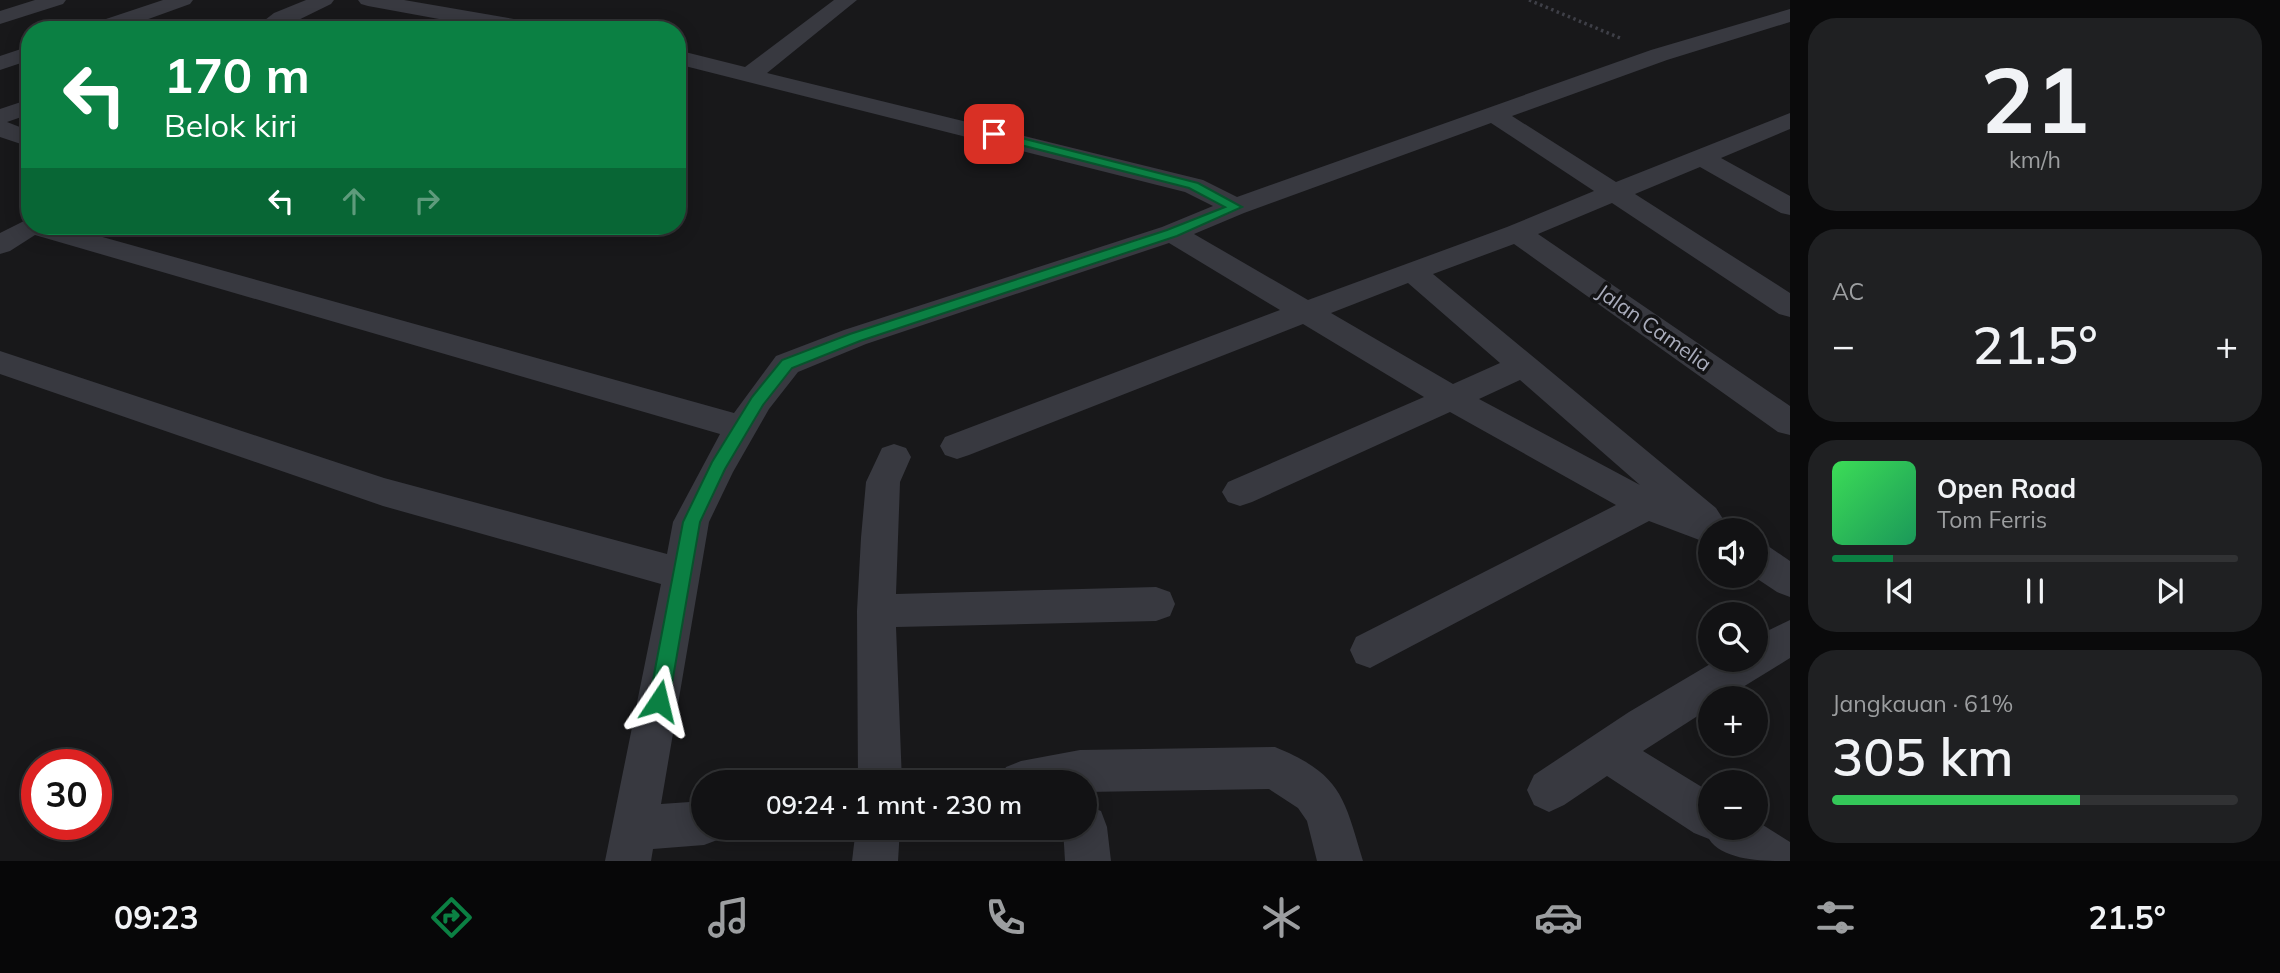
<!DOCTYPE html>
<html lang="id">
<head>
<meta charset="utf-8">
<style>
  body { margin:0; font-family:Mulish,sans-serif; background:#1f2022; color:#f1f3f6; height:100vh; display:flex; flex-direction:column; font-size:26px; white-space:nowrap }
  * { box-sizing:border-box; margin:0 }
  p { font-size:23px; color:#9c9ea0 }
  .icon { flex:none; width:38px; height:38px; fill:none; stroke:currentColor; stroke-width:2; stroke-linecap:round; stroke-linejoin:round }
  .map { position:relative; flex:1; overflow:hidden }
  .drawer { display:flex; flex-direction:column; gap:18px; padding:18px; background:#0a0a0b; width:490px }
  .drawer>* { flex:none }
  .top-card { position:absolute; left:21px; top:21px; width:665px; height:214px; border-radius:28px; box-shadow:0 4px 18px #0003,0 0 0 2px #313234; background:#0b8043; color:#fff; overflow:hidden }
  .fabs { position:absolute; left:1698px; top:518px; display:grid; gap:14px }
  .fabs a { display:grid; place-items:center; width:70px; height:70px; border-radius:50%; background:#121214; box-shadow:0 4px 18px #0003,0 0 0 2px #313234; font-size:35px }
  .speed { position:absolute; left:21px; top:749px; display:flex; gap:14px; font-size:35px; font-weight:700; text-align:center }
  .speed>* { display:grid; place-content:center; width:91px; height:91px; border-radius:50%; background:#121214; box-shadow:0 4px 18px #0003,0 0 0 2px #313234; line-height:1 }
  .speed .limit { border:10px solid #d22; background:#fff; color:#111 }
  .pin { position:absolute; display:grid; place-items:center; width:60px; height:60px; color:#fff; margin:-30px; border-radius:14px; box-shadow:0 4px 10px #0006 }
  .me { position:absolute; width:77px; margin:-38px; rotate:10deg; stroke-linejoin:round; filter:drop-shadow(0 0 5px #0008) }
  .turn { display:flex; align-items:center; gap:24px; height:147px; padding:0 28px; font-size:32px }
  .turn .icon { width:91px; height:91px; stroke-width:2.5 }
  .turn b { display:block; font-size:49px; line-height:60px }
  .lanes { display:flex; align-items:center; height:66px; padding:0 28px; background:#0003; justify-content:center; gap:35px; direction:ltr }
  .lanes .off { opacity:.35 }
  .big { font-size:52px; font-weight:600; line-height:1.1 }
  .drawer .card { flex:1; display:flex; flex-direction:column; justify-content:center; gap:10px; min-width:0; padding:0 24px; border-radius:28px; background:#1f2022 }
  .drawer .dial { align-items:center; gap:0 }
  .dial b { font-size:91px; line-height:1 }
  .song { display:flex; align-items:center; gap:21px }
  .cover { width:84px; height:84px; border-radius:10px; background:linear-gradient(135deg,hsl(130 70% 55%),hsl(150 70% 35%)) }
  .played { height:7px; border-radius:4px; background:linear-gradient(90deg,#0b8043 15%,#313234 15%) }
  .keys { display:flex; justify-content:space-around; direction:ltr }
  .heat { display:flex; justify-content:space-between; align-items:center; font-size:38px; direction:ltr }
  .charge { height:10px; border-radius:5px; background:linear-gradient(90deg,#34c759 61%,#313234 0) }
  .trip { position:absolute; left:691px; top:770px; width:406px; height:70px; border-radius:35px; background:#121214; box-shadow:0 4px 18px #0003,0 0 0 2px #313234; font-weight:600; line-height:70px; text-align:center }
  .dock { display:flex; height:112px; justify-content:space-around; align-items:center; background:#070708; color:#9c9ea0 }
  .dock .icon { width:49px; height:49px }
  .dock .selected { color:#0b8043 }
  .dock b { font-size:32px; color:#f1f3f6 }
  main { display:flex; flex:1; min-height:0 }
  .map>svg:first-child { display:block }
</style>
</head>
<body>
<main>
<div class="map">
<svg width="1790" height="861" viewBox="0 0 1790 861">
  <rect width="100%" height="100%" fill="#18181a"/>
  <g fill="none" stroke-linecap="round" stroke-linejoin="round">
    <path stroke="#3e3f47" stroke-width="3.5" stroke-dasharray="2.5 3.5" stroke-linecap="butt" d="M1529,0l91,38"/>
    <g fill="#383940" fill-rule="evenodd">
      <path d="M35,0h31l-3,4 -63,20v-13z"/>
      <path d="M163,0h30l-3,4 -72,26h-33l3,-5z"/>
      <path d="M306,0h28l-3,4 -53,26h-26l22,-17z"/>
      <path d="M358,0h46l133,23 8,2 3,5h-49l-131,-24 -7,-2z"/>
      <path d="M834,0h23l-90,73 436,107 34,17 414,-147 139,-41v13l-123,38 -155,56 104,66 174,-69v16l-69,29 69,38v19l-9,-2 -81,-46 -65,27 155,99v24l-11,-3 -167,-111 -74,31 252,172v29l-12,-3 -264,-188 -81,30 283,234 14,22h-20v14l-61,-23 -279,147 -14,-5 -6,-13 6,-13 260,-132 -166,-93 -198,90 -12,4 -12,-4 -6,-10 6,-10 196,-85 -121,-73 -334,131 -12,4 -12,-4 -5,-9 5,-9 335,-127 -111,-67 -303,101 -68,28 -29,37 -36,63 -24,50 -48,282 43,-3v27h20l-4,11 -16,6 -51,4 -2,12h-46l56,-277 -278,-78 -383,-132v-23l384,127 283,76 6,-32 47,-88 -685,-199 -25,16 -10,3v-21l30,-15v8h33l671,187 42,-57 68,-26 318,-103 51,-21 -28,-14 -508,-128v-14l68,17zM1491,123l103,68 -87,36 -199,73 -114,-66 50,-21zM1408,283l92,80 -47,21 -122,-71zM1520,380l120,105 -161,-86z"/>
      <path d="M30,46v14l-30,10v-14z"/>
      <path d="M30,99v15l-23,8 23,9v16l-30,-10v-28z"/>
      <path d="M894,444l12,4 5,9 -11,25 -4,112 260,-7 14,5 5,12 -5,12 -14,5 -260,6 6,155h-44l-1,-171 4,-73 5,-56 16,-34z"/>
      <path d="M1755,542l13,4 22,15v36l-13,-5 -24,-16h2z"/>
      <path d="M1790,620v38l-65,40h-15v10l-67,43 67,41v36h45v-8l35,22v19c-26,0 -67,0 -81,-22l-15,-6 -87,-57 -43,29 -15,7 -15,-7 -7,-15 7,-15 95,-63 88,-52h38v-23z"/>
      <path d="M1275,747c66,27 69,50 88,114h-46l-10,-40 -9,-13 -29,-19 -184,3v-10h-86l7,-15 15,-6 59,-11z"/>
      <path d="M1085,805l16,6 6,16 4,34h-46l-2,-33h22z"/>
      <path d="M856,828h44l-2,33h-46z"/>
    </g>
  </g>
  <path fill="#0b8043" stroke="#07532c" stroke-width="2" d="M994,131l204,52 44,24 -65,29 -317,105 -68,27 -29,37 -38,64 -25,53 -31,179 -3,7 -7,2 -7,-2 -3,-7 34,-179 29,-60 40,-65 30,-37 68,-26 317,-104 58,-23 -36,-19 -200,-51v-5z"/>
  <g text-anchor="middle" stroke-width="7" stroke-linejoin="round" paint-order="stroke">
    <g font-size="21" fill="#a9acbb" stroke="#131315">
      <text transform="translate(1654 328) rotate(35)" y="7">Jalan Camelia</text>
    </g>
  </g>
</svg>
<div class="fabs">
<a><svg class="icon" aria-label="sound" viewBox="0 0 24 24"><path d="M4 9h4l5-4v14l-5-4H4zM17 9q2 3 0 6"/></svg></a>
<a><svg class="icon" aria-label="search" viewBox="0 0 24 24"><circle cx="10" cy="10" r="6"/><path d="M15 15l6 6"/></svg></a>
<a>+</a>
<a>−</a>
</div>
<div class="speed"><div class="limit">30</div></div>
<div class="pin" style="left:994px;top:134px;background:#d93025"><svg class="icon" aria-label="arrive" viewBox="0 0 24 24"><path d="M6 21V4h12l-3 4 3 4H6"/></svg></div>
<svg class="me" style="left:659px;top:701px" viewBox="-20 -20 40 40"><path d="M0-17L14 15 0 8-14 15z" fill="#0b8043" stroke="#fff" stroke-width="4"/></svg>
<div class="trip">09:24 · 1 mnt · 230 m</div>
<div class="top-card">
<div class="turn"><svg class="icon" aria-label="left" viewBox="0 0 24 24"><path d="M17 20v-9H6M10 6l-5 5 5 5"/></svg><div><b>170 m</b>Belok kiri</div></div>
<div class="lanes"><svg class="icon" aria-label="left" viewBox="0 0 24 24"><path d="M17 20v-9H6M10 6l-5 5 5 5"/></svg><svg class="icon off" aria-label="ahead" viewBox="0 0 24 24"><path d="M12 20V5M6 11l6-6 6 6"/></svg><svg class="icon off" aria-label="right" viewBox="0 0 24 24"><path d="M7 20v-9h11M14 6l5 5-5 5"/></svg></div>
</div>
</div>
<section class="drawer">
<div class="card dial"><b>21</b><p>km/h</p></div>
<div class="card"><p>AC</p>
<div class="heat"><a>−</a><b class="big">21.5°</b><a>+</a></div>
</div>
<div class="card">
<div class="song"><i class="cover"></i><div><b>Open Road</b><p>Tom Ferris</p></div></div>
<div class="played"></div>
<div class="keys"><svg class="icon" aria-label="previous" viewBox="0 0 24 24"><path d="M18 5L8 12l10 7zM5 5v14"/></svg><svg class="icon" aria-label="pause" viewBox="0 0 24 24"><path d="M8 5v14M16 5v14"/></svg><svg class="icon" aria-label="next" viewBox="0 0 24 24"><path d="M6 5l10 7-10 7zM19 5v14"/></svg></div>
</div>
<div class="card"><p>Jangkauan · 61%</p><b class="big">305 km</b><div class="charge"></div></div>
</section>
</main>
<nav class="dock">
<b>09:23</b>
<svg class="icon selected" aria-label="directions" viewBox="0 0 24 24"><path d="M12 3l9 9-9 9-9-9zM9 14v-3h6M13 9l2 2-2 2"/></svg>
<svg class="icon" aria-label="music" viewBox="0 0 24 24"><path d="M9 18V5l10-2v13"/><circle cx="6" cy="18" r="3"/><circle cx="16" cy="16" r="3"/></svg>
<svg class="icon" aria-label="phone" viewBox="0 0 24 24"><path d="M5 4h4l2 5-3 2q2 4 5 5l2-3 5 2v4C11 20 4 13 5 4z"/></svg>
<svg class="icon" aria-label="climate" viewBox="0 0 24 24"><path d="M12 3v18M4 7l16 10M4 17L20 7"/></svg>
<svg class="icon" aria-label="car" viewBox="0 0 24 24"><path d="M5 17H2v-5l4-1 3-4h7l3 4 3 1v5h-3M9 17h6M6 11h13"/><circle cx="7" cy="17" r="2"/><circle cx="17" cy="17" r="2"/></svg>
<svg class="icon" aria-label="filters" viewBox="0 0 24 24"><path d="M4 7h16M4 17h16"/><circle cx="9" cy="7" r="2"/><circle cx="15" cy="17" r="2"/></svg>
<b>21.5°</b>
</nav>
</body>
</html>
